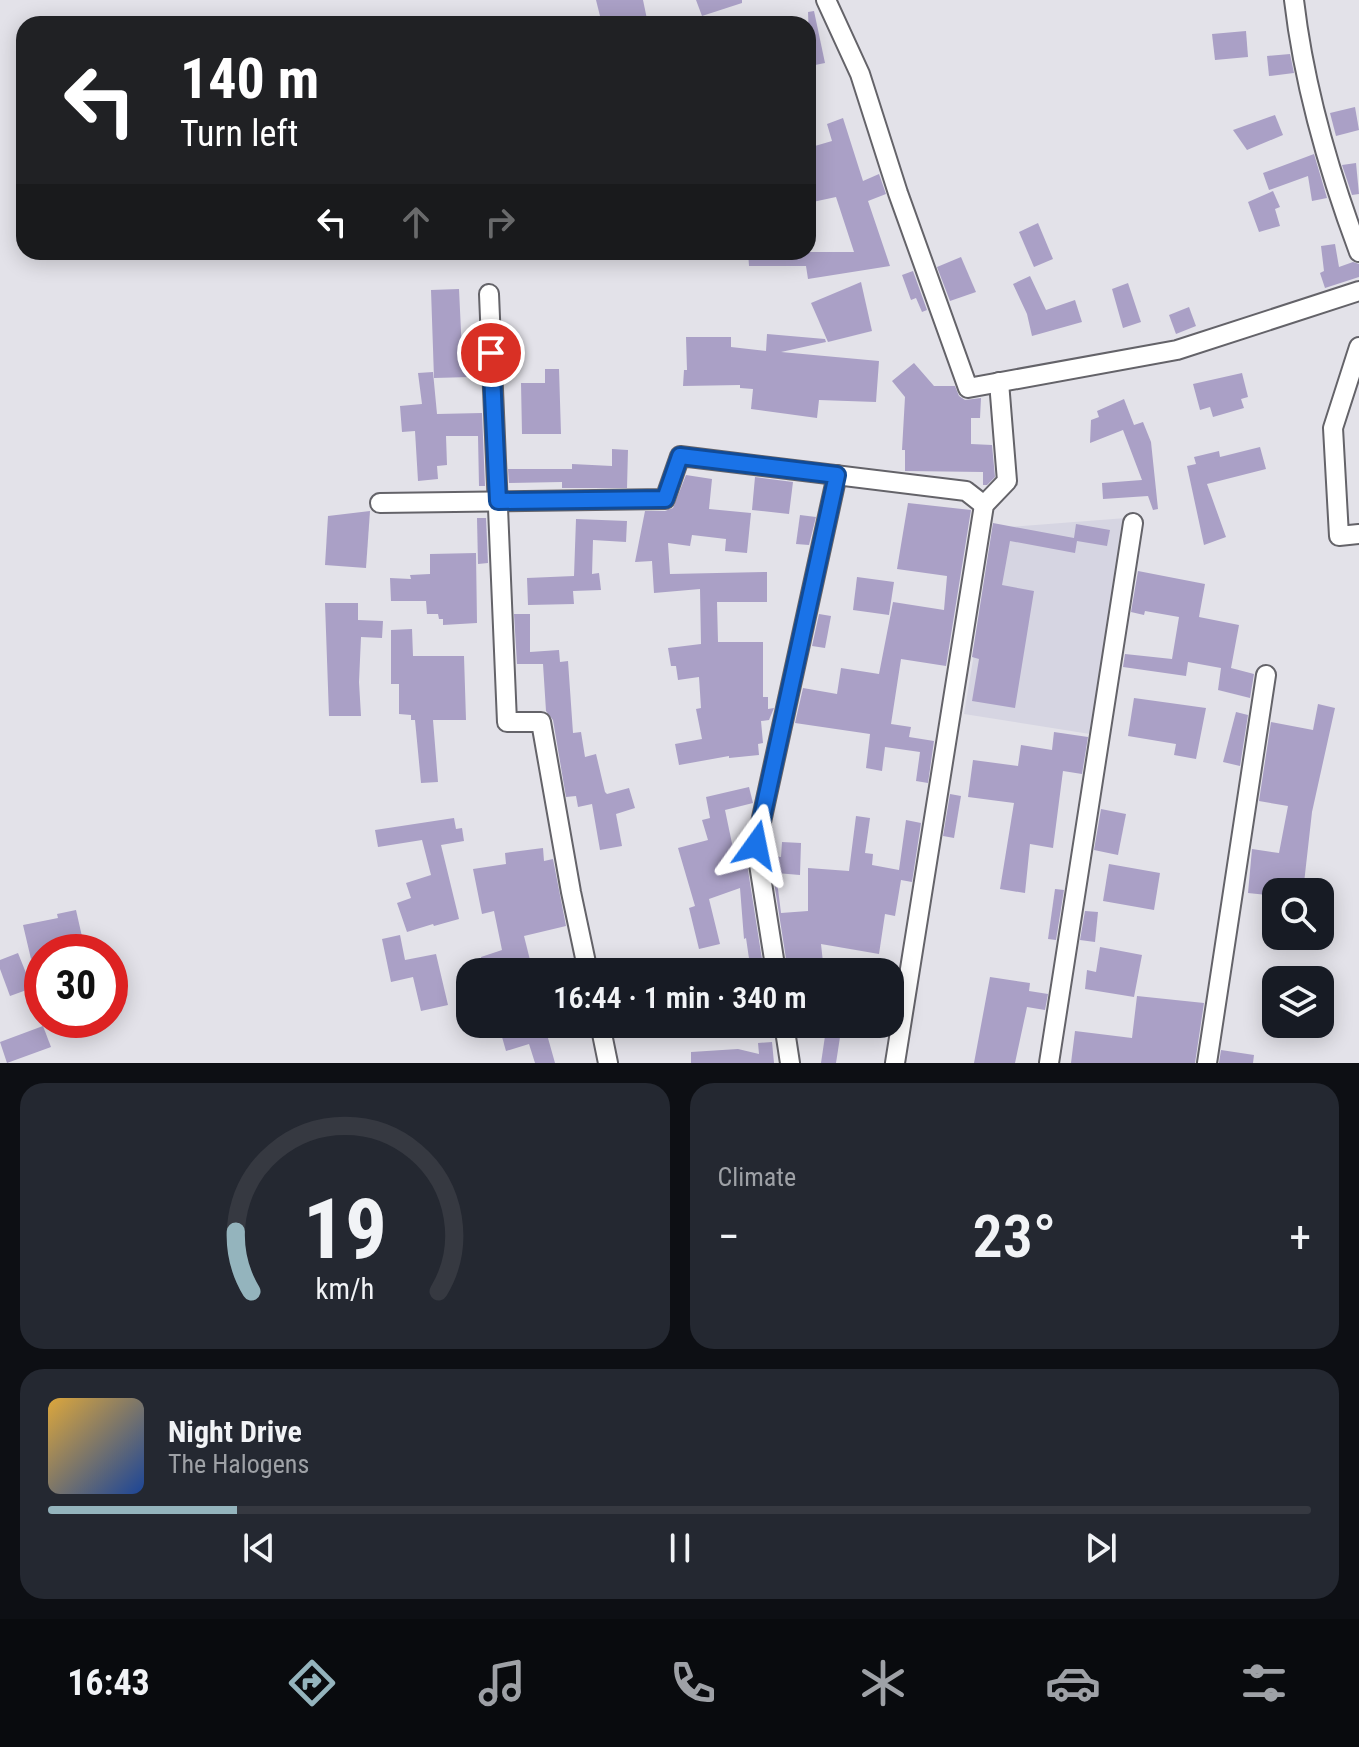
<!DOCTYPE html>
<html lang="en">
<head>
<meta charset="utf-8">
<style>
  body { margin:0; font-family:"Roboto Condensed",sans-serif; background:#242831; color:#f1f3f6; height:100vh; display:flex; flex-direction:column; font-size:30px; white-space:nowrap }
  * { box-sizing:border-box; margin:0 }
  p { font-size:26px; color:#9ea1a6 }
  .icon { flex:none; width:44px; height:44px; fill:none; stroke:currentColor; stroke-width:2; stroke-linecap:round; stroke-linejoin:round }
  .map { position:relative; height:1063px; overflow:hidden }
  .panel { display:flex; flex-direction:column; gap:20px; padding:20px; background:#0d0f14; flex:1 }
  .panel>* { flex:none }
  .guide { position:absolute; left:16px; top:16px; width:800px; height:244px; border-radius:24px; box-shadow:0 4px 20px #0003; background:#202124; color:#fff; overflow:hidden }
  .tools { position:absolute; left:1262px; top:878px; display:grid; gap:16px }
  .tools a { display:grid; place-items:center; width:72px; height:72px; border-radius:16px; background:#171b24; box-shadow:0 4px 20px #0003; font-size:40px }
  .speed { position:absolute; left:24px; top:934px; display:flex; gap:16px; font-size:40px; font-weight:700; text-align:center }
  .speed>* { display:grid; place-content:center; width:104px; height:104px; border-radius:50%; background:#171b24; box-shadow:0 4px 20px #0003; line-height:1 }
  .speed .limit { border:12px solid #d22; background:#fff; color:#111 }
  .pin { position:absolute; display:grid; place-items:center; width:68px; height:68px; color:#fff; margin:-34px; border:4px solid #fff; border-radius:50%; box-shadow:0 2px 8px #0007 }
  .me { position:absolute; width:88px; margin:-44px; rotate:12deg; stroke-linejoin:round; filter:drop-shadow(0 0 6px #0008) }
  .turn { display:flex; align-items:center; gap:28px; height:168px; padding:0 32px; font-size:36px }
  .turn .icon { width:104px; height:104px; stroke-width:2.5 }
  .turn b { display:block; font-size:56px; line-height:68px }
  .lanes { display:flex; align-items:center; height:76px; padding:0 32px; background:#0003; justify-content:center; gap:40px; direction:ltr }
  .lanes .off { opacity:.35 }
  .big { font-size:60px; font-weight:600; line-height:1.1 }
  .panel .tile { flex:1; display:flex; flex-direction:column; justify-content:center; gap:12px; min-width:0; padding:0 28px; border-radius:24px; background:#242831 }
  .panel .dial { align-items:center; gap:0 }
  .dial svg { height:208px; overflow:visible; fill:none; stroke:#363941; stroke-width:7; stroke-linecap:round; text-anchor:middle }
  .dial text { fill:#f1f3f6; stroke:none }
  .song { display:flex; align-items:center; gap:24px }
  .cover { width:96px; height:96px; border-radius:12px; background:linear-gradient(135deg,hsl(40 70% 55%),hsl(220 70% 35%)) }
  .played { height:8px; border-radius:4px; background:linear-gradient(90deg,#94b4bd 15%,#363941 15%) }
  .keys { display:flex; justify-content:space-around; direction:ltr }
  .heat { display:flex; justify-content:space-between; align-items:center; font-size:44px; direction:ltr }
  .panel .tiles { flex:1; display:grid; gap:20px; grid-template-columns:1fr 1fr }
  .tile:last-child { grid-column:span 2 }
  .trip { position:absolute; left:456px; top:958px; width:448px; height:80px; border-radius:24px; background:#171b24; box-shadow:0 4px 20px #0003; font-weight:600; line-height:80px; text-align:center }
  .menu { display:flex; height:128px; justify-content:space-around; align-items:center; background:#090b0e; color:#9ea1a6 }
  .menu .icon { width:56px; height:56px }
  .menu .active { color:#94b4bd }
  .menu b { font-size:36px; color:#f1f3f6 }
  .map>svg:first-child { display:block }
</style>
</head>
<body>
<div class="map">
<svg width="1359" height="1063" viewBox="0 0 1359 1063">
  <rect width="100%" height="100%" fill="#e3e2e9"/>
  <path fill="#d6d5e2" d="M1126,518l-36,216 -126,-20 31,-186z"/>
  <g fill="#aaa0c6">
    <path d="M596,0h47l5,24h-46z"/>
    <path d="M696,0h46v3l-40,13z"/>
    <path d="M814,11l11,52 -15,3 -2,-54z"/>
    <path d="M1246,31l2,26 -33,3 -3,-26z"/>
    <path d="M1290,54l4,19 -25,3 -2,-20z"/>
    <path d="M1355,107l4,23 -23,6 -6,-23z"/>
    <path d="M1275,115l8,20 -36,15 -14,-20z"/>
    <path d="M843,118l20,63 16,-7 7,20 -18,7 22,65 -82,13 -2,-13h-57l-1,-14h106l-18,-55 -28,6v-55l24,-7 -5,-17z"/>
    <path d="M1314,154l13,44 -15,3 -4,-25 -39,14 -6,-17z"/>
    <path d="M1356,163l3,31 -7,1 -10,-30z"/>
    <path d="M1273,191l7,16 -5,2 5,17 -21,6 -11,-30z"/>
    <path d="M1038,223l15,36 -19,8 -15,-35z"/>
    <path d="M1335,244l4,23 14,-5 6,2v13l-34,11 -5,-15 4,-2 -3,-25z"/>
    <path d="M961,257l15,35 -26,9 -13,-34z"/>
    <path d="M913,271l14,39 -5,2 -6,-14 -5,2 -9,-25z"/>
    <path d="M1030,276l16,34 29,-10 7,22 -50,14 -5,-22 -14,-30z"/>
    <path d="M861,282l11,49 -44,11 -17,-39z"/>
    <path d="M1128,283l13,39 -18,6 -11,-39z"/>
    <path d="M459,289l3,64h7l1,24 -36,1 -3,-88z"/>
    <path d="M1189,307l7,19 -20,8 -7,-19z"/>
    <path d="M767,334l58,5 1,3 -45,10 98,9 -3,41 -57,-2 -2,18 -66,-9 2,-20 -13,-1v-3l-57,1 1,-16h3l-1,-33h45v10l35,4z"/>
    <path d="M914,363l20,23h21l4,10 6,4 16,-2 -1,20h-9v26l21,1 3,32 -8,8h-4v-13l-78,-1v-21h-3l3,-53 -13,-16z"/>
    <path d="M545,369h14l2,65h-39l-1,-51h24z"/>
    <path d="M433,372l4,42 45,-1 3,73h-6l-1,-50h-32l1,29 -10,1 1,13 -20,2 -3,-50 -13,1 -2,-26 22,-2 -4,-31z"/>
    <path d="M1242,373l6,24 -7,2 3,9 -31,9 -3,-10 -10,3 -7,-26z"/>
    <path d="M1124,399l10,26 9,-3 8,20 7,67 -5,1 -5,-14 -45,3 -1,-16 40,-3 -19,-50 -33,13 1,-23 8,-3 -2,-6z"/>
    <path d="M1260,447l6,22 -59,15 19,53 -22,8 -17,-79 9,-2 -2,-7 25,-6 1,6z"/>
    <path d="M612,449l16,1 -1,38h-65v-6l-53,1 -1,-14h64v-5l40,2z"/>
    <path d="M686,475l26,4 -3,30 42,4 -4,40 -22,-2 1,-12 -34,-4 -2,11 -22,-3 2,31 97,-2v30h-50l1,40h45v55h5v12l6,-1 -5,12 -8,1 2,22 -5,1 1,11 -30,3v-2l-50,9 -4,-21 27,-5 -6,-30 5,-1 -2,-31 -21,3 -2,-14h-5l-3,-18 33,-4 -1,-55 -46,4 -2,-32 -17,1 10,-51h20l8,-3z"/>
    <path d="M755,477l38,5 -4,32 -37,-4z"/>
    <path d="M908,503l63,7 -25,156 -45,-7 -10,65 20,3 -2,10 25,4 -6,42 -12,-2 4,-29 -35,-5 -3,24 -16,-3 4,-34 -75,-11 8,-35 34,6 4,-26 38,6 14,-72 51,8 3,-34 -50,-7z"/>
    <path d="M370,511l-4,57 -41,-3 3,-49z"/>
    <path d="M800,515l16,2 -7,28 -13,-1z"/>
    <path d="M477,518h9l2,45 -10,1z"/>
    <path d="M576,519l51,2 -1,21 -33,-2 -1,34 7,-1 2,17 -28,1 1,13 -46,1 -1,-27 47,-2z"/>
    <path d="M993,523l81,15 2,-14 34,6 -3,16 -30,-5 -2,12 -65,-12 -8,44 32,6 -19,117 -43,-7 7,-42 -7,-2z"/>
    <path d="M476,553l1,70 -34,2v-6h-4l-1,-5h-11l-1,-13h-35l-1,-23 21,1 -1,-4 20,-1v-20z"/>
    <path d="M1138,571l67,13 -6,33 40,8 -8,43 23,6 -4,24 -32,-8 3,-22 -33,-6 -2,14 -63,-9 2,-13 47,5 7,-42 -34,-6 -1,4 -13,-3z"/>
    <path d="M857,577l37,5 -5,33 -36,-5z"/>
    <path d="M325,603h33v17l25,1 -1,17 -21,-1 -2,45 2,34h-32z"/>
    <path d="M514,614h16v38l29,-2 1,12 8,-1 5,72 8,-1 4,25 11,-3 9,38 2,2 22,-6 6,20 -19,6 6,32 -22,4 -8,-46 -14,3 -2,-11 -10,1 -13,-77 -7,-9 -3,-47h-26z"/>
    <path d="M819,614l12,2 -6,32 -13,-2z"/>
    <path d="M412,629l1,27h51l2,64h-33l5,62 -17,1 -6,-63h-4v-5l-12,-1v-30h-8v-54z"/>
    <path d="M1134,698l72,10 -10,51 -22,-4 2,-11 -48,-8z"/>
    <path d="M1318,704l17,4 -23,104 -9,80h-27v4l-28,-3 4,-44 27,4 9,-47 -29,-5 12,-79 42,8z"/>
    <path d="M1236,712l12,3 -8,51 -17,-4z"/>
    <path d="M1054,732l34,5 -6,37 -19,-3 -10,77 -23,-4 -5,49 -25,-4 14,-86 -46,-6 5,-37 45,6 3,-21 31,5z"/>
    <path d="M749,787l4,16 -28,7 9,43 11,-2 19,121h-13l-5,-34 -2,1 -4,-51 -31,11 11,45 -21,5 -10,-41 6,-2 -17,-58 30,-8 -6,-20 8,-2 -4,-21z"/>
    <path d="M950,794l11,2 -7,42 -11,-2z"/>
    <path d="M1101,809l25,5 -8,41 -24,-5z"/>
    <path d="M856,816l14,2 -5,35 8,1 -1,11 27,5 7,-50 15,3 -9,59 -11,-2 -6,36 -10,-2 -6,40 -58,-10 3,28h-26l-1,-8 -10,1 -17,-109 11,1 1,-15 19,1 -1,32 -24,-2 5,40 27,-2v-43l41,3z"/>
    <path d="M454,818l2,11 6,-1 2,13 -23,4 18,74 -25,7 -1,-2 -26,8 -10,-29 14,-5 -5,-15 25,-8 -9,-35 -44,7 -3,-17z"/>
    <path d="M543,848l1,13 9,-2 13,67 -42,10 9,36h-49l-3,-15 21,-7 -8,-39 -12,3 -9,-45 33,-5 -1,-11z"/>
    <path d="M1109,864l51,9 -6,37 -51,-9z"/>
    <path d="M1055,889l9,1 -8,50 -8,-1z"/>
    <path d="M76,910l7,31 -35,8 2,3h-8v3l-11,4 -8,-34 35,-7 -1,-4z"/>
    <path d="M1085,911l13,1 -3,30 -15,-2z"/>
    <path d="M400,935l5,25 31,-6 12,51 -27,6 -8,-34 -22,5 -9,-43z"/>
    <path d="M1100,947l42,8 -8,42 -49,-8 2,-19 9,2z"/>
    <path d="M18,953l14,35 -22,8 -10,-27v-9z"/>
    <path d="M990,977l40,6 -1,8 19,3 -3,16 -18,-3 -12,56h-41z"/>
    <path d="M1137,996l67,7 -9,60h-124l4,-32 57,7z"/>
    <path d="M502,1024h33l3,10 8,-3 9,32h-20l-6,-19 -23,7 -6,-21 4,-1z"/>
    <path d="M43,1026l8,21 -44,16 -7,-21z"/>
    <path d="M825,1036l15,1 -4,26h-15z"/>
    <path d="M772,1042l2,21h-83v-11l47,-3 21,5 -1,-11z"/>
    <path d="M1221,1050l33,5 -1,8h-34z"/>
  </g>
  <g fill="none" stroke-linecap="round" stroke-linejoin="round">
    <g stroke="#646369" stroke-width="22">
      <g id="minor">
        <path d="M826,0l34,74 38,119 70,195 209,-38 182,-59"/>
        <path d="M1294,0c10,86 35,172 65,252"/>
        <path d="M489,294l18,428h34l30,170 17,80"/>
        <path d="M1359,347l-26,81 6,108 20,-2"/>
        <path d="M380,503l285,-4 15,-43 286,35 18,14"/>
        <path d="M776,972l-20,-127 81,-370"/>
        <path d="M600,1024l8,39"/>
        <path d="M784,1024l6,39"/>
        <path d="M895,1063l89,-558 23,-24 -8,-99"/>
        <path d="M1049,1063l84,-540"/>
        <path d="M1207,1063l59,-388"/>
      </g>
    </g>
    <use href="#minor" stroke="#fff" stroke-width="18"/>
  </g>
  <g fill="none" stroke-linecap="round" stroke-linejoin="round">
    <g stroke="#114b97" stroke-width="20">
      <path id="route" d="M491,353l7,148 167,-2 15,-43 157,19 -81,370"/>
    </g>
    <use href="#route" stroke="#1a73e8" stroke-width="14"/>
  </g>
</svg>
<div class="tools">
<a><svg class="icon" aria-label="search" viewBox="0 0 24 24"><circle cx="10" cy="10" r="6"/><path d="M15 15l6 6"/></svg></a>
<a><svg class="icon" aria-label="layers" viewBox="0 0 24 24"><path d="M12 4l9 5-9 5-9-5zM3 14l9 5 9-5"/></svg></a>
</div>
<div class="speed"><div class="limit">30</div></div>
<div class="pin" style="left:491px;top:353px;background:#d93025"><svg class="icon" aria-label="arrive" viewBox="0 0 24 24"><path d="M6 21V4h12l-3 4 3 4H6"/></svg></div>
<svg class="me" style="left:756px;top:845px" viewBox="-20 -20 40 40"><path d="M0-17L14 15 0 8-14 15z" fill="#1a73e8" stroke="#fff" stroke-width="4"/></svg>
<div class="trip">16:44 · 1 min · 340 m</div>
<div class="guide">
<div class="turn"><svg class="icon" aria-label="left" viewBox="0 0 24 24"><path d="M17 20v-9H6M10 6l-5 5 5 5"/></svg><div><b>140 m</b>Turn left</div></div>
<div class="lanes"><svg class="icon" aria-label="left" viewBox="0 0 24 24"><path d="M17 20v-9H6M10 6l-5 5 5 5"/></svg><svg class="icon off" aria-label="ahead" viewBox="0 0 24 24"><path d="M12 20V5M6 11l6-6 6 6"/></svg><svg class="icon off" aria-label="right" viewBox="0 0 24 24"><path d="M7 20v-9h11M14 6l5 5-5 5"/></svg></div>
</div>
</div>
<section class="panel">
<div class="tiles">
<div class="tile dial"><svg viewBox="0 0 100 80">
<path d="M14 69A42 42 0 1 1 86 69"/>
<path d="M14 69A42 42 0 0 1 8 46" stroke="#94b4bd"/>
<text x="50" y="56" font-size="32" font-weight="700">19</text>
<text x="50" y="72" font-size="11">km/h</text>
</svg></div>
<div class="tile"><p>Climate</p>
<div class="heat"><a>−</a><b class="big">23°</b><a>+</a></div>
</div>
<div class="tile">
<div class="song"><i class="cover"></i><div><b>Night Drive</b><p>The Halogens</p></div></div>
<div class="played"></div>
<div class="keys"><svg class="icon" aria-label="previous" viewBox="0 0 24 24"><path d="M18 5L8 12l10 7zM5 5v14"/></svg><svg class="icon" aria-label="pause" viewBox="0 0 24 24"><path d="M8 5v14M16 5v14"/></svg><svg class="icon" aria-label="next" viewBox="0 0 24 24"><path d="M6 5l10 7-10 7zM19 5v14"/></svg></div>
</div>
</div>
</section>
<nav class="menu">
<b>16:43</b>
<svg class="icon active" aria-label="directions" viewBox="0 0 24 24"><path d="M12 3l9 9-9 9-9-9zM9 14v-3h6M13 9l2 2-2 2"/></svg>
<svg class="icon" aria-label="music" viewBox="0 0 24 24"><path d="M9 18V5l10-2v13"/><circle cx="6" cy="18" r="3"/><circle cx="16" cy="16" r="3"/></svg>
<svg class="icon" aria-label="phone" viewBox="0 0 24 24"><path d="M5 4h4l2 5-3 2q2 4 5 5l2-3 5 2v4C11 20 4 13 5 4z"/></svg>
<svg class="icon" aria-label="climate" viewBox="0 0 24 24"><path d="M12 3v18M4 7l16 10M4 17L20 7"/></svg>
<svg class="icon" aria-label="car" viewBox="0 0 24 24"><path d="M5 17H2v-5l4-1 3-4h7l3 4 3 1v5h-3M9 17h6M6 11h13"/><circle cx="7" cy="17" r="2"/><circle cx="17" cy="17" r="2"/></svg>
<svg class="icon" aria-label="filters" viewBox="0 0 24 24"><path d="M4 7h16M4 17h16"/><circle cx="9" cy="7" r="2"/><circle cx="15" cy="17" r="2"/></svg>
</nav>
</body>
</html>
